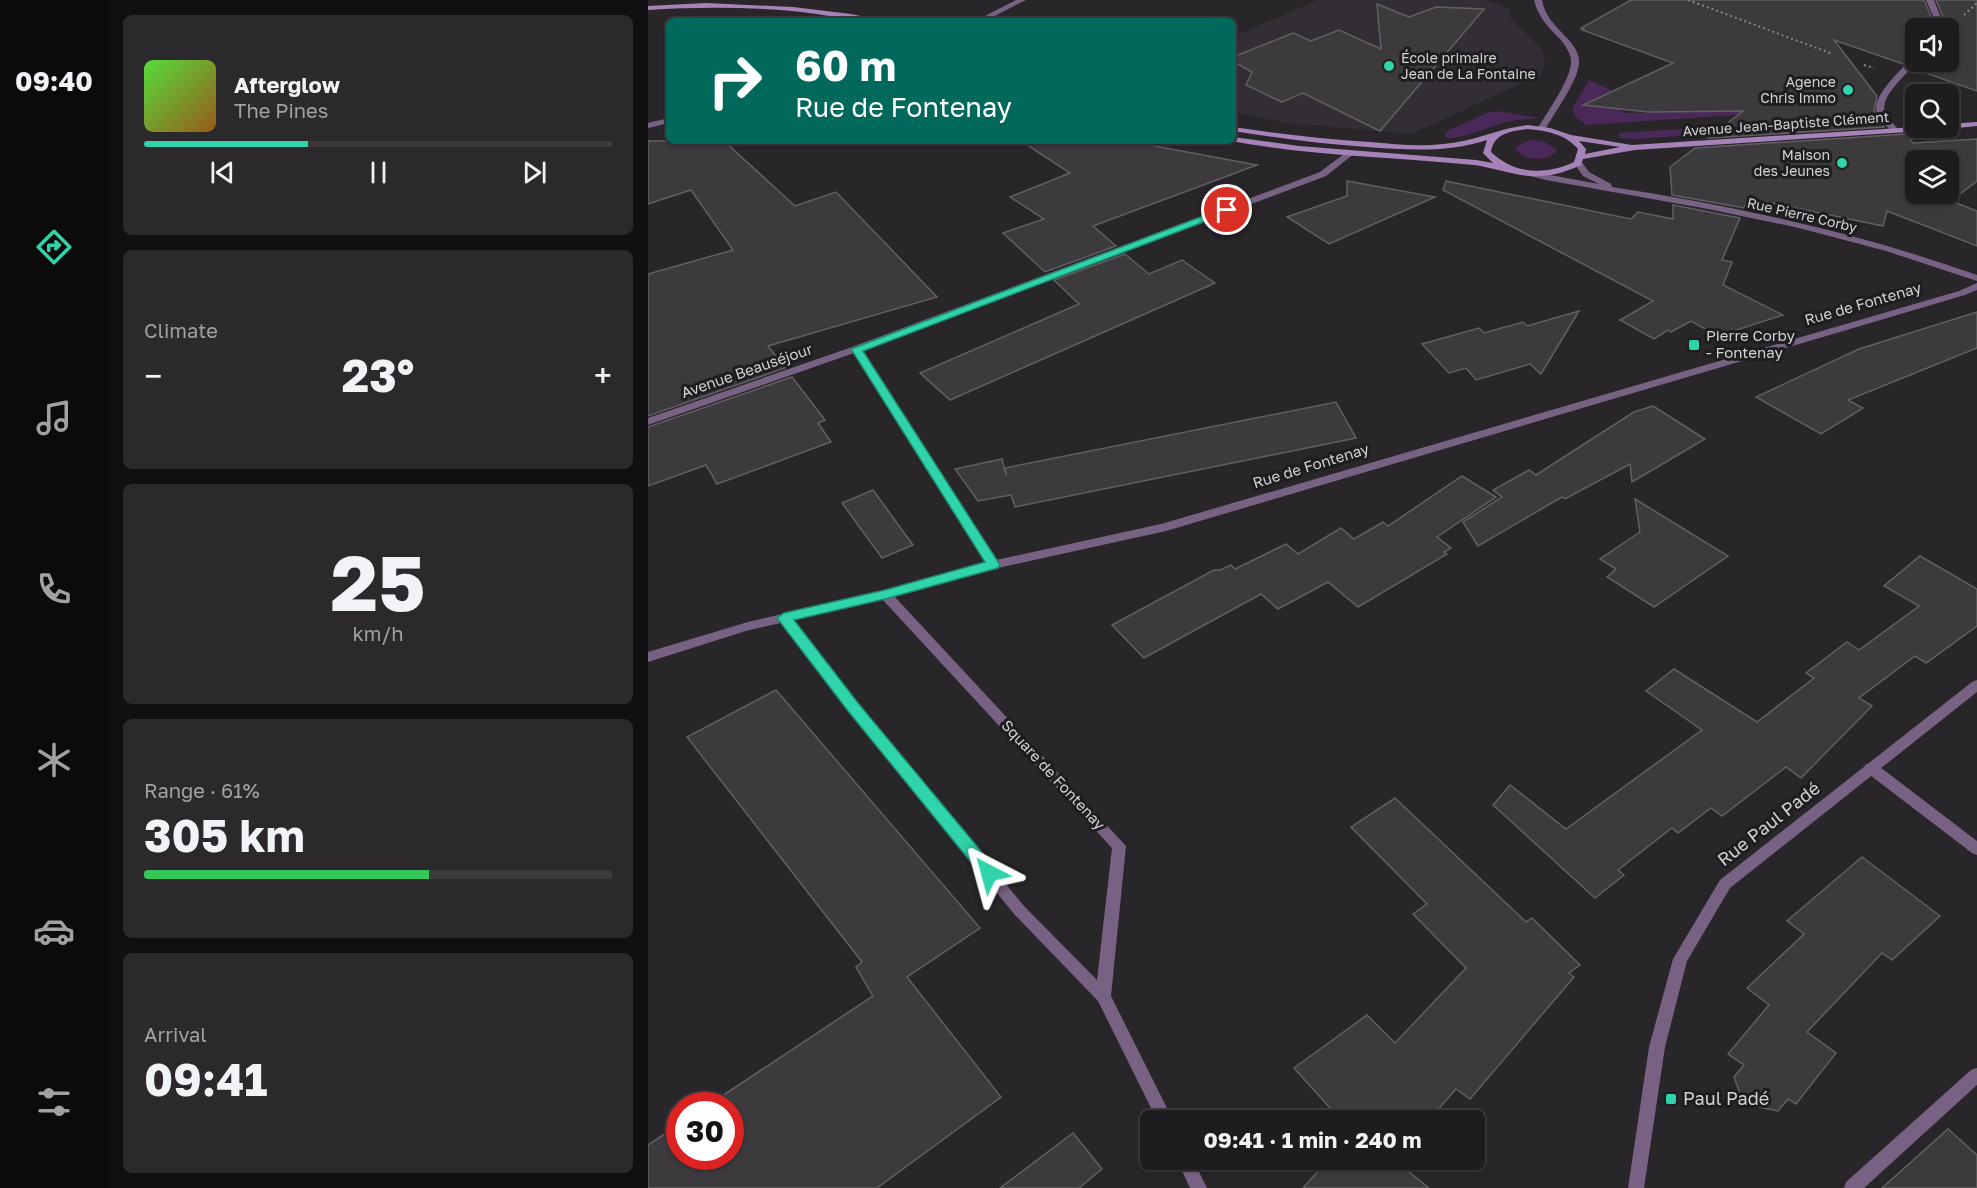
<!DOCTYPE html>
<html lang="en">
<head>
<meta charset="utf-8">
<style>
  body { margin:0; font-family:"Golos Text",sans-serif; background:#2b292c; color:#f1f3f6; height:100vh; display:flex; flex-direction:column; font-size:22px; white-space:nowrap }
  * { box-sizing:border-box; margin:0 }
  p { font-size:20px; color:#a1a1a4 }
  .icon { flex:none; width:33px; height:33px; fill:none; stroke:currentColor; stroke-width:2; stroke-linecap:round; stroke-linejoin:round }
  .map { position:relative; flex:1; overflow:hidden }
  .details { display:flex; flex-direction:column; gap:15px; padding:15px; background:#100f11; width:540px }
  .details>* { flex:none }
  .banner { position:absolute; left:18px; top:18px; width:570px; height:126px; border-radius:9px; box-shadow:0 2px 4px #0004,0 0 0 2px #3c3a3d; background:#00695c; color:#fff; overflow:hidden }
  .controls { position:absolute; left:1257px; top:18px; display:grid; gap:12px }
  .controls a { display:grid; place-items:center; width:54px; height:54px; border-radius:9px; background:#1e1c1f; box-shadow:0 2px 4px #0004,0 0 0 2px #3c3a3d; font-size:30px }
  .speed { position:absolute; left:18px; top:1092px; display:flex; gap:12px; font-size:30px; font-weight:700; text-align:center }
  .speed>* { display:grid; place-content:center; width:78px; height:78px; border-radius:50%; background:#1e1c1f; box-shadow:0 2px 4px #0004,0 0 0 2px #3c3a3d; line-height:1 }
  .speed .limit { border:9px solid #d22; background:#fff; color:#111 }
  .pin { position:absolute; display:grid; place-items:center; width:51px; height:51px; color:#fff; margin:-26px; border:3px solid #fff; border-radius:50%; box-shadow:0 2px 6px #0007 }
  .me { position:absolute; width:66px; margin:-33px; rotate:321deg; stroke-linejoin:round; filter:drop-shadow(0 0 4px #0008) }
  .turn { display:flex; align-items:center; gap:21px; height:126px; padding:0 30px; font-size:27px }
  .turn .icon { width:78px; height:78px; stroke-width:2.5 }
  .turn b { display:block; font-size:42px; line-height:51px }
  .big { font-size:45px; font-weight:700; line-height:1.1 }
  .details .tile { flex:1; display:flex; flex-direction:column; justify-content:center; gap:9px; min-width:0; padding:0 21px; border-radius:9px; background:#2b292c }
  .details .dial { align-items:center; gap:0 }
  .dial b { font-size:78px; line-height:1 }
  .song { display:flex; align-items:center; gap:18px }
  .cover { width:72px; height:72px; border-radius:9px; background:linear-gradient(135deg,hsl(110 70% 55%),hsl(30 70% 35%)) }
  .played { height:6px; border-radius:3px; background:linear-gradient(90deg,#2fd4aa 35%,#3c3a3d 35%) }
  .keys { display:flex; justify-content:space-around; direction:ltr }
  .heat { display:flex; justify-content:space-between; align-items:center; font-size:33px; direction:ltr }
  .charge { height:9px; border-radius:4px; background:linear-gradient(90deg,#34c759 61%,#3c3a3d 0) }
  .trip { position:absolute; left:492px; top:1110px; width:345px; height:60px; border-radius:9px; background:#1e1c1f; box-shadow:0 2px 4px #0004,0 0 0 2px #3c3a3d; font-weight:700; line-height:60px; text-align:center }
  main { display:flex; flex:1; min-height:0 }
  .menu { display:flex; flex-direction:column; width:108px; justify-content:space-around; align-items:center; background:#0c0b0c; color:#a1a1a4 }
  .menu .icon { width:42px; height:42px }
  .menu .selected { color:#2fd4aa }
  .menu b { font-size:27px; color:#f1f3f6 }
  .map>svg:first-child { display:block }
</style>
</head>
<body>
<main>
<nav class="menu">
<b>09:40</b>
<svg class="icon selected" aria-label="directions" viewBox="0 0 24 24"><path d="M12 3l9 9-9 9-9-9zM9 14v-3h6M13 9l2 2-2 2"/></svg>
<svg class="icon" aria-label="music" viewBox="0 0 24 24"><path d="M9 18V5l10-2v13"/><circle cx="6" cy="18" r="3"/><circle cx="16" cy="16" r="3"/></svg>
<svg class="icon" aria-label="phone" viewBox="0 0 24 24"><path d="M5 4h4l2 5-3 2q2 4 5 5l2-3 5 2v4C11 20 4 13 5 4z"/></svg>
<svg class="icon" aria-label="climate" viewBox="0 0 24 24"><path d="M12 3v18M4 7l16 10M4 17L20 7"/></svg>
<svg class="icon" aria-label="car" viewBox="0 0 24 24"><path d="M5 17H2v-5l4-1 3-4h7l3 4 3 1v5h-3M9 17h6M6 11h13"/><circle cx="7" cy="17" r="2"/><circle cx="17" cy="17" r="2"/></svg>
<svg class="icon" aria-label="filters" viewBox="0 0 24 24"><path d="M4 7h16M4 17h16"/><circle cx="9" cy="7" r="2"/><circle cx="15" cy="17" r="2"/></svg>
</nav>
<section class="details">
<div class="tile">
<div class="song"><i class="cover"></i><div><b>Afterglow</b><p>The Pines</p></div></div>
<div class="played"></div>
<div class="keys"><svg class="icon" aria-label="previous" viewBox="0 0 24 24"><path d="M18 5L8 12l10 7zM5 5v14"/></svg><svg class="icon" aria-label="pause" viewBox="0 0 24 24"><path d="M8 5v14M16 5v14"/></svg><svg class="icon" aria-label="next" viewBox="0 0 24 24"><path d="M6 5l10 7-10 7zM19 5v14"/></svg></div>
</div>
<div class="tile"><p>Climate</p>
<div class="heat"><a>−</a><b class="big">23°</b><a>+</a></div>
</div>
<div class="tile dial"><b>25</b><p>km/h</p></div>
<div class="tile"><p>Range · 61%</p><b class="big">305 km</b><div class="charge"></div></div>
<div class="tile"><p>Arrival</p><b class="big">09:41</b></div>
</section>
<div class="map">
<svg width="1329" height="1188" viewBox="0 0 1329 1188">
  <rect width="100%" height="100%" fill="#282629"/>
  <path fill="#332e36" d="M669,0h170l21,8 3,11 30,29 4,10 -2,11 -2,6 -130,59 -124,-11 -54,-11v-75z"/>
  <g fill="#4a2959">
    <path d="M941,80l22,10 -4,7 5,9 14,7 227,-6 -266,18 -11,-7 -4,-9z"/>
    <path d="M849,111l43,7 -32,3 -40,14 -21,4 -2,-6 4,-3 38,-17z"/>
    <path d="M1223,117l-8,7 -227,15 -16,-1 -2,-5z"/>
    <path d="M881,140l14,1 13,8v3c-11,10 -30,9 -40,-2v-3z"/>
  </g>
  <g fill="#3c3a3d" stroke="#615f62" stroke-width="1.5" fill-rule="evenodd">
    <path d="M983,0h293l12,28h-20v27h-5l-8,9 -69,-24 43,56 -3,14 10,17 -176,11 35,-27 -95,1 -65,-7 90,-42 -91,-33 2,-1 -3,-1z"/>
    <path d="M1288,0h41v91l-63,-22 6,-7h28v-34z"/>
    <path d="M729,4l32,13 27,-10 48,2 -104,122 -77,-38 -21,9 -36,-17 6,-13 -19,-11v-4l60,-24 18,8 28,-11 42,19z"/>
    <path d="M1258,134l7,9 64,-4v42l-26,20 26,10v35l-90,-35 -4,15 -135,-28 -4,10 -72,-13 -2,-28 25,-19zM1268,160h32v34h-32z"/>
    <path d="M0,141h76l71,65 41,-14 101,105 -169,49 17,22 -137,48v-142l85,-24 -42,-60 -43,14z"/>
    <path d="M373,141h107l129,24 -164,61 23,20 -71,26 -42,-39 41,-14 -34,-22 60,-24z"/>
    <path d="M699,181l88,16 -106,47 -42,-27 60,-21z"/>
    <path d="M798,181l185,38 7,-7 35,7v-14l67,13 -18,42 10,2 -9,23 60,30 -65,21 -27,-15 -20,11 -3,-2 -14,9 -34,-19 33,-19 -210,-111z"/>
    <path d="M477,254l24,20 33,-14 33,23 -265,117 -30,-27 159,-69 -25,-24z"/>
    <path d="M931,311l-38,63 -11,-10 -54,16 -10,-12 -17,5 -27,-29 57,-16 5,5 39,-11 4,4z"/>
    <path d="M1329,312v36l-129,52 15,8 -42,26 -65,-37 103,-48z"/>
    <path d="M144,377l33,43 -7,3 13,19 -114,42 -11,-19 -58,21v-59z"/>
    <path d="M688,402l20,36 -341,69 -4,-12 -33,6 -23,-32 47,-10 4,16 -1,-7z"/>
    <path d="M1005,406l52,33 -73,43 -2,-18 -65,35 -3,-2 -84,49 -15,-24 39,-25 -9,-7 36,-20 7,5 98,-63z"/>
    <path d="M814,476l34,21 -59,40 14,11 -7,4 3,2 -89,53 -30,-25 -50,27 -17,-15 -117,64 -32,-33 102,-55h6l11,-5 4,4 51,-25 12,10 43,-26 13,11 29,-17 5,4z"/>
    <path d="M225,490l40,55 -31,13 -40,-55z"/>
    <path d="M987,499l93,57 -74,51 -47,-30 9,-8 -16,-10 40,-27z"/>
    <path d="M1272,556l57,33v37l-51,37 -11,-7 -56,42 13,8 -71,72 -15,-11 -64,49 -11,-8 -33,25 -6,-5 -54,42 6,5 -29,23 -102,-93 17,-20 56,44 136,-99 -56,-39 28,-22 83,53 57,-44 -8,-5 41,-31 12,8 60,-44 -35,-20z"/>
    <path d="M128,690l204,238 -73,49 94,120 -124,91h-229v-43l32,-21v32h50v-50h-23l166,-110 -17,-29 6,-5 -175,-225z"/>
    <path d="M747,798l131,124 6,-4 48,47 -11,8 5,4 -104,122 -14,-10 -27,31h-83l-16,-12 -36,-40 73,-53 28,28 71,-75 -53,-54 14,-10 -76,-77z"/>
    <path d="M1214,857l78,59 -48,44 -10,-7 -75,79 29,21 -40,51 -8,-5 -10,12 -19,-4 -19,-13 -6,-17 10,-12 -16,-11 41,-49 -22,-17 57,-54 -17,-13z"/>
    <path d="M1300,1129l29,26v33h-95z"/>
    <path d="M425,1133l29,36 -23,19h-79z"/>
    <path d="M680,1160h66l35,28h-126z"/>
  </g>
  <g fill="none" stroke-linecap="round" stroke-linejoin="round">
    <g stroke="#848385" stroke-width="2" stroke-dasharray="2 3" stroke-linecap="butt">
      <path d="M1040,0l145,54"/>
      <path d="M1316,15l13,-12"/>
      <path d="M1216,65l10,3"/>
    </g>
    <g fill="#776283" fill-rule="evenodd">
      <path d="M1223,763l5,1 101,77v14l-5,-2 -106,-81 -2,-4 2,-4z"/>
      <path d="M1329,1068v17l-113,103h-20l2,-6 125,-112z"/>
    </g>
    <g fill="#776283" fill-rule="evenodd">
      <path d="M368,0h10l-41,21h-10z"/>
      <path d="M886,0h8c3,16 12,24 22,35 7,7 14,15 15,25 2,17 -24,52 -33,68l-4,2 -4,-2c9,-16 35,-51 33,-68 -1,-8 -6,-15 -11,-21 -12,-12 -22,-22 -26,-39z"/>
      <path d="M1278,0h8l11,28h-7z"/>
      <path d="M1265,57h3v5h2c-10,10 -39,35 -33,50 3,8 10,13 15,19l-4,2h-3c-6,-7 -16,-15 -17,-24 -1,-16 27,-41 37,-52z"/>
      <path d="M21,118v5l-21,5v-5z"/>
      <path d="M700,151l7,2 -29,23 -464,174 134,210 165,-36 798,-233 18,-8v7l-12,5 -799,236 -173,38 -99,27 232,250 -15,150 62,124h-16l-59,-119 -84,-87 -166,-204 -67,-87 -32,7 -101,32v-10l100,-30 137,-32 101,-27 -132,-210 -206,72v-7l204,-71 468,-175zM234,599l230,249 -15,132 -73,-74 -166,-202 -66,-84z"/>
      <path d="M927,161h6l8,11 22,12 1,3c124,19 247,46 365,88v6l-91,-30 -87,-23 -91,-19 -162,-29 -27,-7 4,-3 76,14 -16,-8 -9,-13z"/>
      <path d="M1329,680v12l-247,196 -43,73 -22,86 -21,141h-16l21,-141 24,-88 47,-79 252,-198z"/>
      <path d="M529,1160h16l14,28h-17z"/>
    </g>
    <g fill="#a582b7" fill-rule="evenodd">
      <path d="M58,3l87,4 58,7 33,7c-31,0 -62,-7 -92,-10 -48,-4 -96,-4 -144,-1v-4z"/>
      <path d="M1329,122v4l-29,3 -4,-1h4v-4z"/>
      <path d="M880,125l22,3 21,7 61,10 284,-18 26,1 -4,2 -303,20 -52,9 -2,6c-13,6 -25,10 -40,11 -22,2 -44,-8 -67,-11 -81,-8 -163,-9 -243,-24h2v-4l66,9 177,14 17,3 -10,-10 4,-13c-39,13 -80,10 -120,7 -45,-3 -89,-9 -134,-16v-4c46,7 91,12 137,15 24,2 49,5 73,2 30,-2 56,-16 85,-19zM880,129c19,2 37,5 50,20l-4,13c-28,13 -59,13 -83,-10 3,-19 20,-21 37,-23zM931,141l41,6 -35,7 1,-5z"/>
    </g>
  </g>
  <path fill="#2fd4aa" stroke="#1f8a6e" stroke-width="1.5" d="M579,207l5,3 -2,2 -367,139 137,214 -2,3 -113,31 -91,21 64,83 137,165 2,5 -2,4 -6,2 -6,-2 -135,-166 -71,-93 7,-5 101,-23 100,-28 -134,-213z"/>
  <g fill="#2fd4aa" stroke="#1e1d1f" stroke-width="2">
    <circle cx="741" cy="66" r="6"/>
    <circle cx="1200" cy="90" r="6"/>
    <circle cx="1194" cy="163" r="6"/>
    <rect x="1040" y="339" width="12" height="12" rx="3"/>
    <rect x="1017" y="1093" width="12" height="12" rx="3"/>
  </g>
  <g text-anchor="middle" stroke-width="6" stroke-linejoin="round" paint-order="stroke">
    <g font-size="14" fill="#d3d2d4" stroke="#1e1d1f" text-anchor="end">
      <text x="753" y="63" text-anchor="start">École primaire<tspan x="753" dy="16">Jean de La Fontaine</tspan></text>
      <text x="1188" y="87">Agence<tspan x="1188" dy="16">Chris Immo</tspan></text>
      <text x="1182" y="160">Maison<tspan x="1182" dy="16">des Jeunes</tspan></text>
    </g>
    <g font-size="14" fill="#d3d2d4" stroke="#1e1d1f">
      <text transform="translate(1138 124) rotate(-4)" y="5">Avenue Jean-Baptiste Clément</text>
      <text transform="translate(1154 215) rotate(13)" y="5">Rue Pierre Corby</text>
    </g>
    <g font-size="15" fill="#d3d2d4" stroke="#1e1d1f">
      <text transform="translate(1215 304) rotate(-16)" y="5">Rue de Fontenay</text>
      <text transform="translate(99 371) rotate(-19)" y="5">Avenue Beauséjour</text>
      <text transform="translate(663 466) rotate(-17)" y="5">Rue de Fontenay</text>
      <text transform="translate(405 775) rotate(47)" y="5">Square de Fontenay</text>
    </g>
    <g font-size="15" fill="#d3d2d4" stroke="#1e1d1f" text-anchor="start">
      <text x="1058" y="341">Pierre Corby<tspan x="1058" dy="17">- Fontenay</tspan></text>
    </g>
    <g font-size="18" fill="#d3d2d4" stroke="#1e1d1f">
      <text transform="translate(1121 824) rotate(-38)" y="6">Rue Paul Padé</text>
    </g>
    <g font-size="18" fill="#d3d2d4" stroke="#1e1d1f" text-anchor="start">
      <text x="1035" y="1105">Paul Padé</text>
    </g>
  </g>
</svg>
<div class="controls">
<a><svg class="icon" aria-label="sound" viewBox="0 0 24 24"><path d="M4 9h4l5-4v14l-5-4H4zM17 9q2 3 0 6"/></svg></a>
<a><svg class="icon" aria-label="search" viewBox="0 0 24 24"><circle cx="10" cy="10" r="6"/><path d="M15 15l6 6"/></svg></a>
<a><svg class="icon" aria-label="layers" viewBox="0 0 24 24"><path d="M12 4l9 5-9 5-9-5zM3 14l9 5 9-5"/></svg></a>
</div>
<div class="speed"><div class="limit">30</div></div>
<div class="pin" style="left:579px;top:210px;background:#d93025"><svg class="icon" aria-label="arrive" viewBox="0 0 24 24"><path d="M6 21V4h12l-3 4 3 4H6"/></svg></div>
<svg class="me" style="left:341px;top:873px" viewBox="-20 -20 40 40"><path d="M0-17L14 15 0 8-14 15z" fill="#2fd4aa" stroke="#fff" stroke-width="4"/></svg>
<div class="trip">09:41 · 1 min · 240 m</div>
<div class="banner">
<div class="turn"><svg class="icon" aria-label="right" viewBox="0 0 24 24"><path d="M7 20v-9h11M14 6l5 5-5 5"/></svg><div><b>60 m</b>Rue de Fontenay</div></div>
</div>
</div>
</main>
</body>
</html>
